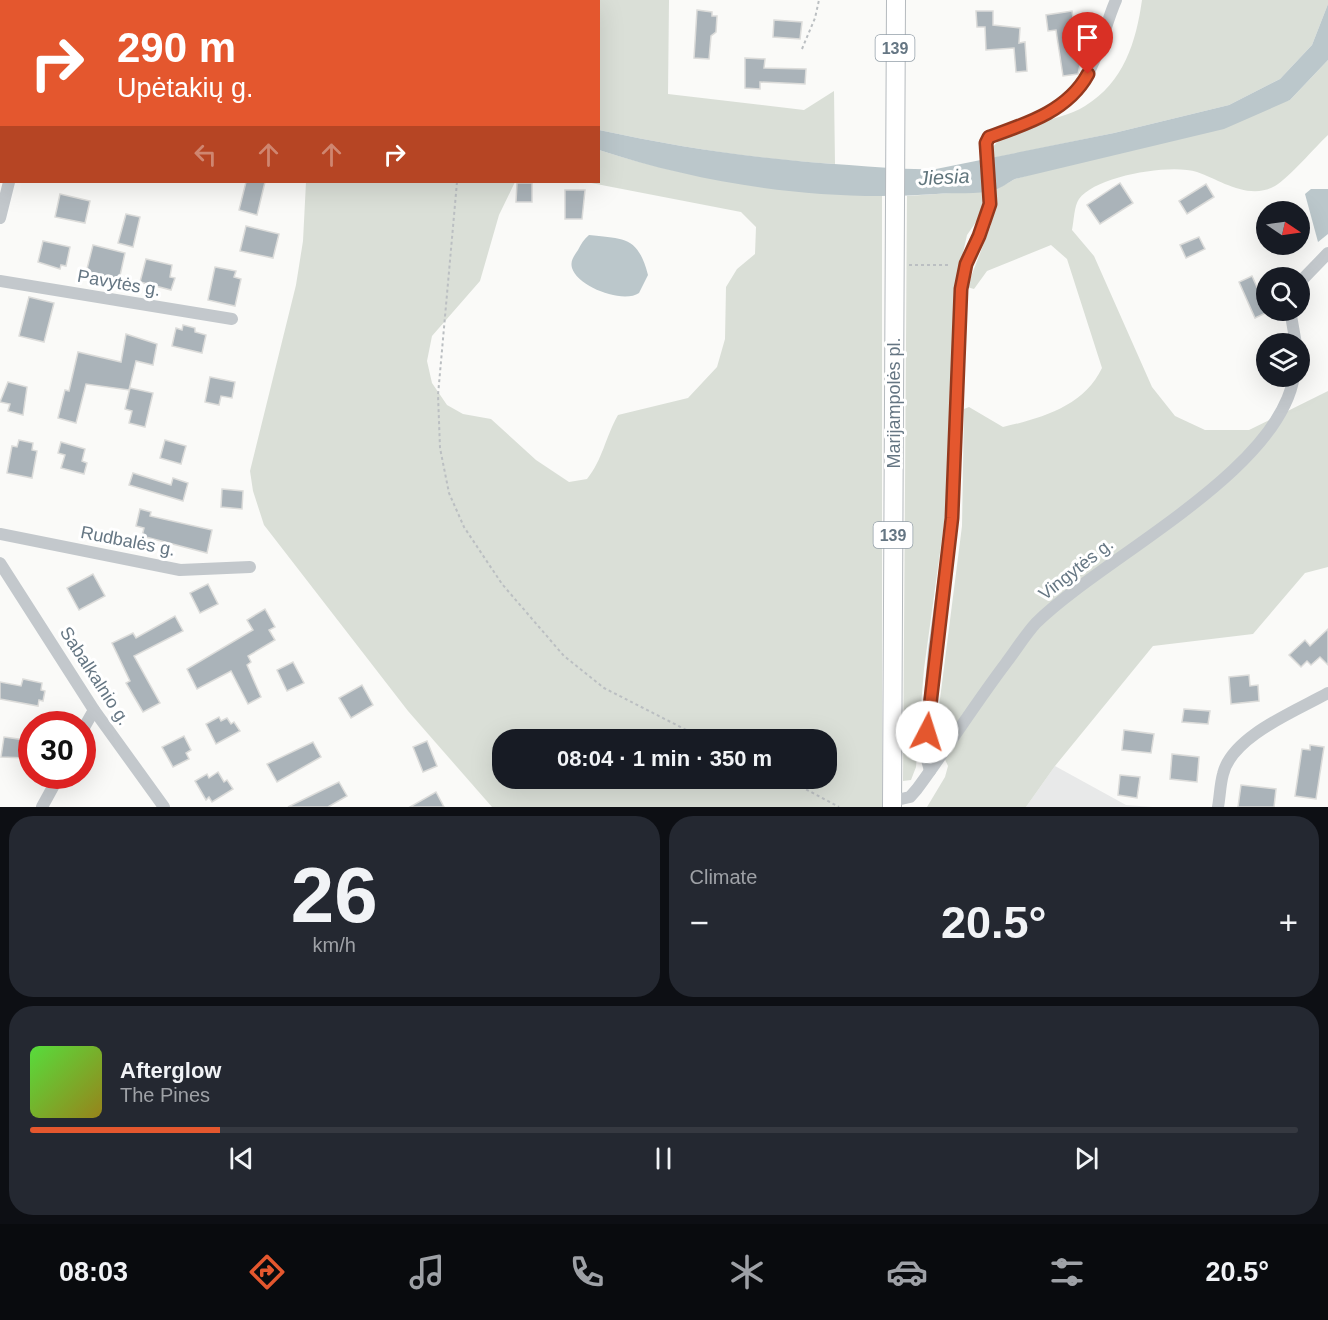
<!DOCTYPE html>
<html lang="en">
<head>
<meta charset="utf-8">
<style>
  body { margin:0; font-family:Helvetica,sans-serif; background:#242831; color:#f1f3f6; height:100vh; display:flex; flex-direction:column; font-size:22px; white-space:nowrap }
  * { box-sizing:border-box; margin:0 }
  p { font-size:20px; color:#9ea1a6 }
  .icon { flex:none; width:33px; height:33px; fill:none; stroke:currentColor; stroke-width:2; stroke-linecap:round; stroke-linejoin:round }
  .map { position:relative; height:807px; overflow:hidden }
  .details { display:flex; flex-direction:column; gap:9px; padding:9px; background:#0d0f14; flex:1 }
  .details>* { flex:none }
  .top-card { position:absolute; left:0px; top:0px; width:600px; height:183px; box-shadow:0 6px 24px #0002; background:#e4572e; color:#fff; overflow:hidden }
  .needle { width:39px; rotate:103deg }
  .controls { position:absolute; left:1256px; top:201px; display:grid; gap:12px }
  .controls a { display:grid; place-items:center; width:54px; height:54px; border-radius:50%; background:#171b24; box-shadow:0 6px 24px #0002; font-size:30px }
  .speed { position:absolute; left:18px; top:711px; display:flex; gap:12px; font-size:30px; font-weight:700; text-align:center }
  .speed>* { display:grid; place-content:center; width:78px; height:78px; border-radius:50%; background:#171b24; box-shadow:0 6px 24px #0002; line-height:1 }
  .speed .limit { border:9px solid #d22; background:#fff; color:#111 }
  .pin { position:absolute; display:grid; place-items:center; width:51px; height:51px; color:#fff; margin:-62px -26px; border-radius:50% 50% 50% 0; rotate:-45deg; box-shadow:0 0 6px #0007 }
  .pin .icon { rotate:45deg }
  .me { position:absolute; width:66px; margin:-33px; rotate:5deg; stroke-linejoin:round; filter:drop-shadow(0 0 4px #0008) }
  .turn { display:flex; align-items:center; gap:21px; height:126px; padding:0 18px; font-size:27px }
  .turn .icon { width:78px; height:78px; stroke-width:2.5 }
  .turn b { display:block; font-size:42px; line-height:51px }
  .lanes { display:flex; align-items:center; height:57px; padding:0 18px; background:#0003; justify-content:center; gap:30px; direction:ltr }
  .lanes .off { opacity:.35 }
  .big { font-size:45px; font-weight:800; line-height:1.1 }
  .details .widget { flex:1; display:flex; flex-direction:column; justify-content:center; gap:9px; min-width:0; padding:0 21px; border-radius:24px; background:#242831 }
  .details .dial { align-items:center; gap:0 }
  .dial b { font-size:78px; line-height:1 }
  .song { display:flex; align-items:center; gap:18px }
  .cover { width:72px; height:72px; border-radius:9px; background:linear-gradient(135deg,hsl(110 70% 55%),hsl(50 70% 35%)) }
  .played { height:6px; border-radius:3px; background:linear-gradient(90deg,#e4572e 15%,#363941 15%) }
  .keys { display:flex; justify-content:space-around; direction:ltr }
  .heat { display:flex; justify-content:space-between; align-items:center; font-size:33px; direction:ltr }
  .details .tiles { flex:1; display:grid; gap:9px; grid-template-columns:1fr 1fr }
  .widget:last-child { grid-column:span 2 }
  .trip { position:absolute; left:492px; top:729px; width:345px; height:60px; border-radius:24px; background:#171b24; box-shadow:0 6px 24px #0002; font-weight:800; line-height:60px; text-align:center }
  .menu { display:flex; height:96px; justify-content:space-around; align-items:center; background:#090b0e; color:#9ea1a6 }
  .menu .icon { width:42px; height:42px }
  .menu .current { color:#e4572e }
  .menu b { font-size:27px; color:#f1f3f6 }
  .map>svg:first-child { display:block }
</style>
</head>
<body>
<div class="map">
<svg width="1328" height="807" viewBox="0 0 1328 807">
  <rect width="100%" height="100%" fill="#fafaf8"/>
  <path fill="#e8e9e9" d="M1055,766l71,39 27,2h-127z"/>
  <g fill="#dadfd7" fill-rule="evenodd">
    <path d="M525,0h144l-1,94 136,16 30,-19 1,73c-80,-5 -158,-17 -236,-34l-1,-128z"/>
    <path d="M1142,0h186v4l-16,41 -32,34 -51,26 -115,28 -121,25 -2,-8c10,-16 24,-19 42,-25 16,-6 38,-10 52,-19 39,-24 51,-64 57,-106z"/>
    <path d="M1328,60v75c-13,12 -39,43 -53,51 -26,15 -55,-6 -78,-14 -26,-9 -102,4 -118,27 -5,7 -5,22 -7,31l22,26 58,131 23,29 30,14h44l79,-39v176l-23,6 -52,61 -100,12 -98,120 -29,41h-99l18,-30 3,-11 -13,-28 27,-212 2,-117 5,-2 34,20c39,-9 81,-21 99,-59l-35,-109 -16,-14 -64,26 -13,18 -7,-2 24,-62 -15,-3 -9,13 -10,45 -12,236 -21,153 -8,98 -5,13 -8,1 4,-585 88,-6 20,-11 275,-79z"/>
    <path d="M599,150c91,29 187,44 283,44v613h-390l-84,-96 -144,-186 -11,-34 -3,-20 46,-186 7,-44 3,-59h209l-16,33 -19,66 -48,55 -5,25 5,22 15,22 16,9 28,5 45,41 33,22 18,-3c16,-20 18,-41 31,-64l70,-17 29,-31 8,-28 1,-52 11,-18 18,-15 1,-27 -15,-15 -155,-30h12zM502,740h324v38h-324z"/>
  </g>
  <g fill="#bbc7cb">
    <path d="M1328,4v56l-38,40 -66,29 -209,50c-6,3 -14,9 -20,11 -18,5 -41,2 -59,4 -113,8 -230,-9 -337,-44v-20c83,18 165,30 250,35 29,2 57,5 87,4l178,-36 115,-28 51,-26 32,-34z"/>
    <path d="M1311,189h17v45l-10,8 -13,-48z"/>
    <path d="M589,235c35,4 49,1 59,40l-9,18c-16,11 -61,-6 -67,-25 -2,-7 2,-12 6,-18 3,-6 6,-11 11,-15z"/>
  </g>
  <g fill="#aab3b9" stroke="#dcdcda" stroke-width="1.5">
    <path d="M697,10l15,2v4h5l-1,16 -5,4 -2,23 -15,-1z"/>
    <path d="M976,11h17v14l27,3 -1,15 6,-1 2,29 -11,1 -2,-24 -28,2 -1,-23h-8z"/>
    <path d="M1072,11l5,36 6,-1 2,14 -4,1 -3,13 -15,2 -7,-46 -8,1 -2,-16z"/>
    <path d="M774,20l28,2 -2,17 -27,-2z"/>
    <path d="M745,58l20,1 -1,9 42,1 -1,15 -45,-2v7l-15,-1z"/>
    <path d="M246,182h19l-8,33 -18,-5z"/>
    <path d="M517,183h15v19h-16z"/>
    <path d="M1120,183l13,20 -33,21 -13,-19z"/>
    <path d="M1206,184l8,13 -27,17 -8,-13z"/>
    <path d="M565,190h20l-3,29h-17z"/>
    <path d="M60,194l30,7 -5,22 -30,-6z"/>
    <path d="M126,214l14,3 -7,30 -15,-4z"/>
    <path d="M246,226l33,8 -6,24 -33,-7z"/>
    <path d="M1199,237l6,12 -19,9 -6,-13z"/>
    <path d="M43,241l27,6 -4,19 -5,-1 -1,4 -22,-7z"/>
    <path d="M93,245l32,8 -6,27 -33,-7z"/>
    <path d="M146,259l26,6 -2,12 5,1 -4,12 -31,-8z"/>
    <path d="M215,267l21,4 -2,6 7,2 -6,27 -27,-6z"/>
    <path d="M1252,276l16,36 -13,6 -16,-36z"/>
    <path d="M29,297l25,6 -10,39 -25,-6z"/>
    <path d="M183,325l12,3v4l11,3 -4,18 -30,-7 4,-18 6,2z"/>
    <path d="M126,334l31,10 -4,21 -17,-4 -7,29 -43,-6 -10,39 -18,-5 7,-28 4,1 9,-39 43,10z"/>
    <path d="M210,377l25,5 -3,16 -11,-2 -2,9 -14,-3z"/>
    <path d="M8,382l19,5 -4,28 -15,-4 2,-7 -10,-2z"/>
    <path d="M130,388l23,5 -8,34 -16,-4 3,-12 -7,-2z"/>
    <path d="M19,440l14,3 -1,7 5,1 -5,27 -25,-5 5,-27 5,1z"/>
    <path d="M165,440l21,6 -5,18 -21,-6z"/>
    <path d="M61,442l24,7 -3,12 5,2 -3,11 -23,-6 4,-13 -7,-2z"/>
    <path d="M133,473l38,12 2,-7 15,5 -5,18 -54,-16z"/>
    <path d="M222,489l21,2 -1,18 -21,-2z"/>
    <path d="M140,509l11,3 -1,4 62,14 -5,23 -65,-17 2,-8 -8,-2z"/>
    <path d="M93,574l12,22 -26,14 -12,-22z"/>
    <path d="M208,584l10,20 -18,9 -10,-20z"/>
    <path d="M265,609l10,18 -6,3 6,10 -27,16 3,6 -4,3 14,32 -13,7 -17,-33 -34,18 -10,-20 66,-39 -6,-10z"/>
    <path d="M175,616l8,15 -49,25 26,47 -17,9 -17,-29 4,-2 -18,-38 21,-10 3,5z"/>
    <path d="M1328,629v36l-8,-8 -9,8 -4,-4 -6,6 -12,-12 16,-15 5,6z"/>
    <path d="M293,662l11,21 -17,8 -10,-21z"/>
    <path d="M1249,675l1,11 8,-1 1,16 -28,3 -2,-27z"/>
    <path d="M23,679l19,4 -1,7 4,1 -2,10 -4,-1 -1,6 -38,-7v-17l21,4z"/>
    <path d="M362,685l11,20 -22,13 -12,-20z"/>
    <path d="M1184,709l26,2 -2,13 -26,-2z"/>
    <path d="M219,717l2,4 6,-3 4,6 3,-2 6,9 -24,13 -10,-20z"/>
    <path d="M1124,730l30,4 -3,19 -29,-3z"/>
    <path d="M184,736l7,14 -5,3 3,6 -16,8 -11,-20z"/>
    <path d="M4,737l21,3 -1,7 4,1 -1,10 -26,-1z"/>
    <path d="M427,741l10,25 -14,6 -10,-25z"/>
    <path d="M313,742l8,15 -44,25 -10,-18z"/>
    <path d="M1310,745l14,2 -8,52 -21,-3 7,-47 8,1z"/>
    <path d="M1172,754l27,3 -2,25 -27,-3z"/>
    <path d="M218,772l6,10 3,-2 6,9 -21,13 -3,-5 -3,3 -11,-19 12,-7 2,4z"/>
    <path d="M1120,775l20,2 -3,21 -19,-3z"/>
    <path d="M339,782l8,14 -19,11h-40z"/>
    <path d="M1241,785l35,4 -2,18h-36z"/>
    <path d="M436,792l8,15h-34z"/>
  </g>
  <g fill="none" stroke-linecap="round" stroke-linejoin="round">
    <g stroke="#b5babe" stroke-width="20">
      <path id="primary" d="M892,807l4,-807"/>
    </g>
    <g stroke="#bbbfc2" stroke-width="2" stroke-dasharray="3 3" stroke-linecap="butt">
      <path d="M431,0l1,2"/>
      <path d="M802,49l13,-31 4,-18"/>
      <path d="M457,182l-19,213 2,53 9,45 15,34 38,57 62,72 40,32 102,52"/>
      <path d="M909,265h42"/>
      <path d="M785,778l54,29"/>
    </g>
    <g stroke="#c3c8cc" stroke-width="12">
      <path d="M51,2v-2"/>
      <path d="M0,218l9,-36"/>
      <path d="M0,281l232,38"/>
      <path d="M1299,283l29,-30"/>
      <path d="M1290,310l6,34"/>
      <path d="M0,534l180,36 70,-3"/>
      <path d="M0,563l94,147 70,97"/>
      <path d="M82,731l12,-21"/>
      <path d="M930,771l-5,-19 9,-102 18,-132 9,-229 5,-25 13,-28 11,-32 -4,-61 3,-6c43,-15 86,-30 105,-76 9,-20 13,-41 22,-61"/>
      <path d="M892,801l18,-4 7,-8c31,-42 58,-85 89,-126 10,-13 19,-28 30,-40 67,-66 243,-151 258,-247"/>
      <path d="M42,807l17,-31"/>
      <path d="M1218,807c2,-11 2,-22 5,-33 9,-38 73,-63 105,-81"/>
    </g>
    <use href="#primary" stroke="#fff" stroke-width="18"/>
  </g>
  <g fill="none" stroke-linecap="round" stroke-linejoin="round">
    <g stroke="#94391e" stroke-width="15">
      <path id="route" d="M927,732l25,-214 9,-229 5,-25 13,-28 11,-32 -4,-61 3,-6c37,-13 79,-26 99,-63"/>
    </g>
    <use href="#route" stroke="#e4572e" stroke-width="10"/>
  </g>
  <g text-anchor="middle" stroke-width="6" stroke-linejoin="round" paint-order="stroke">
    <g fill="#fff" stroke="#939fa8" stroke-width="1.5">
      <rect x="875.5" y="35" width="39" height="26" rx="4.5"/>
      <rect x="873.5" y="522" width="39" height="26" rx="4.5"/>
    </g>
    <g font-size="16" font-weight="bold" fill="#657683">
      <text x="895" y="54">139</text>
      <text x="893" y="541">139</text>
    </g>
    <g font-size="18" fill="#657683" stroke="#fff">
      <text transform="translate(119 283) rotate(10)" y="6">Pavytės g.</text>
      <text transform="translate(894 403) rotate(-90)" y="6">Marijampolės pl.</text>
      <text transform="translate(128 541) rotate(11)" y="6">Rudbalės g.</text>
      <text transform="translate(1076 569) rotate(-38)" y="6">Vingytės g.</text>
      <text transform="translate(95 676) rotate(57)" y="6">Sabalkalnio g.</text>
    </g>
    <g font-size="20" font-style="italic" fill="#60757c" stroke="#fff">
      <text transform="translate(944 177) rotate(-3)" y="7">Jiesia</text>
    </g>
  </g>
</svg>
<div class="controls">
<a><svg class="needle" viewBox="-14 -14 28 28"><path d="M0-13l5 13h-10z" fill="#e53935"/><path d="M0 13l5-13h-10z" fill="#9ea1a6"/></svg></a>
<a><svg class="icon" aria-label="search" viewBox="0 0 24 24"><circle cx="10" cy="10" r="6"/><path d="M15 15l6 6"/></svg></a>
<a><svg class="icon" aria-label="layers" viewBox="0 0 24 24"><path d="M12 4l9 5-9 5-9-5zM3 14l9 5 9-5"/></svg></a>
</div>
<div class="speed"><div class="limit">30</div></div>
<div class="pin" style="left:1088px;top:74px;background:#d93025"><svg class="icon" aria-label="arrive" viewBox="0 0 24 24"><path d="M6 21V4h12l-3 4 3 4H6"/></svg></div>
<svg class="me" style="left:927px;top:732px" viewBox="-20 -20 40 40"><circle r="19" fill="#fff"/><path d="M0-13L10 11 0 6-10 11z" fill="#e4572e"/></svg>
<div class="trip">08:04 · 1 min · 350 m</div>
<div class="top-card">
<div class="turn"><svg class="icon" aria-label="right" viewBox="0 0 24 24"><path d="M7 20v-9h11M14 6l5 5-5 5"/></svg><div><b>290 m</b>Upėtakių g.</div></div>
<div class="lanes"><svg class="icon off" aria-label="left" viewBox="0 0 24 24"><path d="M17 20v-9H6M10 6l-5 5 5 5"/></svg><svg class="icon off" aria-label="ahead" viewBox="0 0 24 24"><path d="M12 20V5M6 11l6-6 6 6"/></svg><svg class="icon off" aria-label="ahead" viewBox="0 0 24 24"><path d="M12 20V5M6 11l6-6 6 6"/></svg><svg class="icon" aria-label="right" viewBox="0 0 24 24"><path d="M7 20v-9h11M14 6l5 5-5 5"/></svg></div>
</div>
</div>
<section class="details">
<div class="tiles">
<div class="widget dial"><b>26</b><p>km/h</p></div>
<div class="widget"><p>Climate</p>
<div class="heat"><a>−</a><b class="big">20.5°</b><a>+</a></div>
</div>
<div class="widget">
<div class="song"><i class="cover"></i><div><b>Afterglow</b><p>The Pines</p></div></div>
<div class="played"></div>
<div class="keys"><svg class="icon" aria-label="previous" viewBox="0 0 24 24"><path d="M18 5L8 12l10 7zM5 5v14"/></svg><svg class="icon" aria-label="pause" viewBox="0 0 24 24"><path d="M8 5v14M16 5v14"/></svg><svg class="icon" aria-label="next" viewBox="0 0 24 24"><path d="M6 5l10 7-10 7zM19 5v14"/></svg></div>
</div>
</div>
</section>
<nav class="menu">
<b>08:03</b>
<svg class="icon current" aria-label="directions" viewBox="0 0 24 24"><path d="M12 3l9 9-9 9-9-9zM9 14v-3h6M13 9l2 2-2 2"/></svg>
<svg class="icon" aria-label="music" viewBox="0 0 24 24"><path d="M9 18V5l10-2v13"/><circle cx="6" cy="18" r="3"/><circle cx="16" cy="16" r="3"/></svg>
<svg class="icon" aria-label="phone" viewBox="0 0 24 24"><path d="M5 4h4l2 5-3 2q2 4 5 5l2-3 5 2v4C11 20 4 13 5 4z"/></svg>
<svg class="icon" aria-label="climate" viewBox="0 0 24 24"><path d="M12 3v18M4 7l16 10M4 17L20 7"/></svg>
<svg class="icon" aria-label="car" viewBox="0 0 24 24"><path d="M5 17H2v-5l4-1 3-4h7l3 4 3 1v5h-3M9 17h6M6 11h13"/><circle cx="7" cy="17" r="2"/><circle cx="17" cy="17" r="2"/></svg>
<svg class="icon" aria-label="filters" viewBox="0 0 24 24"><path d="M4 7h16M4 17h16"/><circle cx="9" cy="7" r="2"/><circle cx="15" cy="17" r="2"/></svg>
<b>20.5°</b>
</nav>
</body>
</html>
